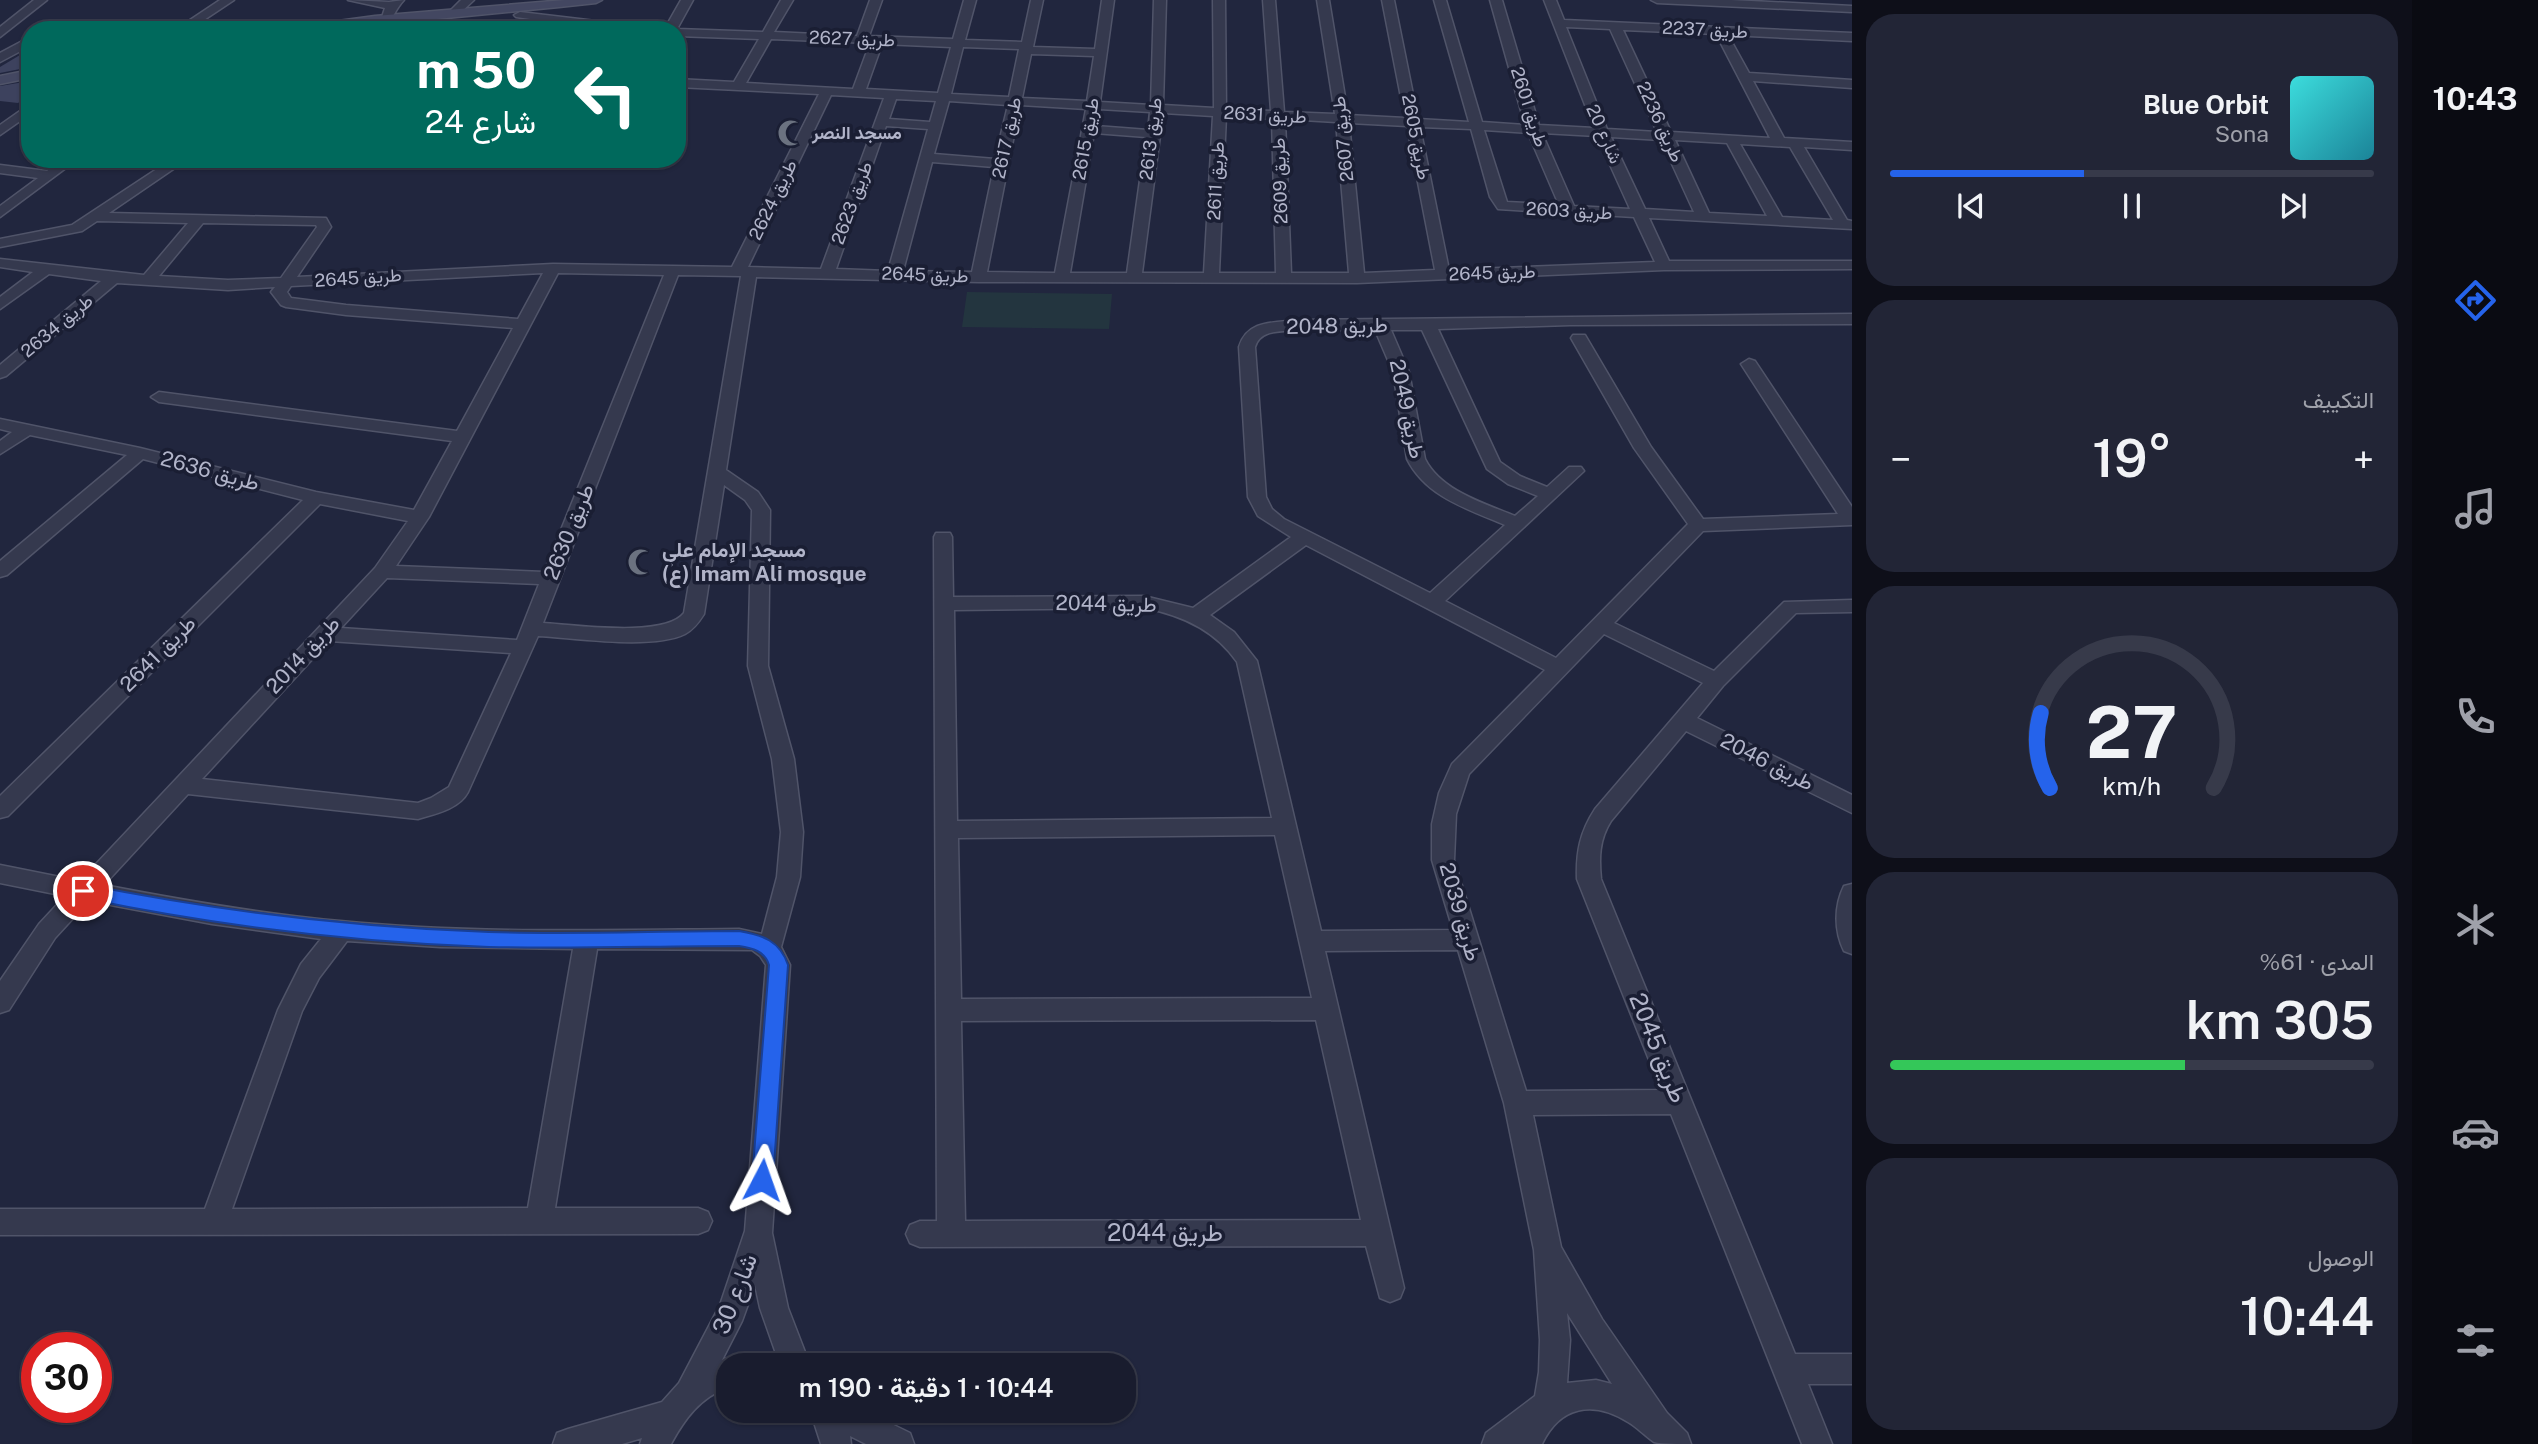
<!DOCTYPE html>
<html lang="ar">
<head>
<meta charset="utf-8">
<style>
  body { margin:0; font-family:"Public Sans",Vazirmatn,sans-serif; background:#222536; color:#f1f3f6; direction:rtl; height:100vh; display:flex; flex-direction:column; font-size:26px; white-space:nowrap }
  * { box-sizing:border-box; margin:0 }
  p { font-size:23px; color:#9fa1aa }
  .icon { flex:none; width:38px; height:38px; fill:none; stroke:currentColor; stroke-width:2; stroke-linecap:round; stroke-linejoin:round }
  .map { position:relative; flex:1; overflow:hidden; direction:ltr }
  .panel { display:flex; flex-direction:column; gap:14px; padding:14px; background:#0e0f19; width:560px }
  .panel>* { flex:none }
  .hud { position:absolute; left:21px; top:21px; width:665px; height:147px; border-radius:28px; box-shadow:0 2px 5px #0004,0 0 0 2px #373a4a; direction:rtl; background:#00695c; color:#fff; overflow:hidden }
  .speed { position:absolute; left:21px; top:1332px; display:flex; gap:14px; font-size:35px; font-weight:700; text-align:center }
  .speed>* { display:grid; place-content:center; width:91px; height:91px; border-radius:50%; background:#191c2e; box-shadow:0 2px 5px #0004,0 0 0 2px #373a4a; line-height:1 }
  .speed .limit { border:10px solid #d22; background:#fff; color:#111 }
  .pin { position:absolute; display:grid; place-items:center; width:60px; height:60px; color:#fff; margin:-30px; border:4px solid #fff; border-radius:50%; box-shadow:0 2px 7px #0007 }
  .me { position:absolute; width:77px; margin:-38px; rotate:4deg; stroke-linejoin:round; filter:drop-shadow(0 0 5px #0008) }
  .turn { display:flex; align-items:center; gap:24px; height:147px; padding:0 35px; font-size:32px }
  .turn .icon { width:91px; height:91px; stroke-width:2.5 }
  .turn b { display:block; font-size:49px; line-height:60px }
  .big { font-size:52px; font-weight:600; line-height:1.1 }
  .panel .widget { flex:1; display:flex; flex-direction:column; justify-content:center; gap:10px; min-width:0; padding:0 24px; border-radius:28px; background:#222536 }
  .panel .dial { align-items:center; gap:0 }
  .dial svg { height:182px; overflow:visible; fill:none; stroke:#373a4a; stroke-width:7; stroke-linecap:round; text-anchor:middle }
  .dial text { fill:#f1f3f6; stroke:none }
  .song { display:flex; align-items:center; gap:21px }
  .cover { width:84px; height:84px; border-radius:10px; background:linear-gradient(135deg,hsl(180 70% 55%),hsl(190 70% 35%)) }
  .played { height:7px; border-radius:4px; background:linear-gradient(90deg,#2563eb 40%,#373a4a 40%) }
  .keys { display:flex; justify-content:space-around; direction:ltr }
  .heat { display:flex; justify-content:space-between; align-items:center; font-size:38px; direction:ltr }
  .charge { height:10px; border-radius:5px; background:linear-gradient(90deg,#34c759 61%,#373a4a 0) }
  .trip { position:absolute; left:716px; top:1353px; width:420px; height:70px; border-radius:28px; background:#191c2e; box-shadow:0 2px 5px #0004,0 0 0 2px #373a4a; font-weight:600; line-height:70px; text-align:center; direction:rtl }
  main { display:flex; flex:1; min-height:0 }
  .menu { display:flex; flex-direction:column; width:126px; justify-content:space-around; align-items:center; background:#0a0b12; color:#9fa1aa }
  .menu .icon { width:49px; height:49px }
  .menu .selected { color:#2563eb }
  .menu b { font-size:32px; color:#f1f3f6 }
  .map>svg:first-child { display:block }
</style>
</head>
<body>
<main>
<nav class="menu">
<b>10:43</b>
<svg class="icon selected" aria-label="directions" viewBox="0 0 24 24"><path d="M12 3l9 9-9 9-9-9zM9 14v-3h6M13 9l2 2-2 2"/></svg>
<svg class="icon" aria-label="music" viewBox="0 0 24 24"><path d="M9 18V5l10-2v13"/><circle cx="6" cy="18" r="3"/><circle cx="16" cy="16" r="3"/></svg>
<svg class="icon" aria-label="phone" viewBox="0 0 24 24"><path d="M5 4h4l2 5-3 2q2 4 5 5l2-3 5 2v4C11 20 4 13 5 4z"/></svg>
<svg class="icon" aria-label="climate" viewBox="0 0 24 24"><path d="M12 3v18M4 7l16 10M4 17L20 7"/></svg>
<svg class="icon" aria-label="car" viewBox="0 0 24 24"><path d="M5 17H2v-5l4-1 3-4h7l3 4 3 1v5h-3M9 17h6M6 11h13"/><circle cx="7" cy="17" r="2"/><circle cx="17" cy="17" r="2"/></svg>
<svg class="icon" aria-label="filters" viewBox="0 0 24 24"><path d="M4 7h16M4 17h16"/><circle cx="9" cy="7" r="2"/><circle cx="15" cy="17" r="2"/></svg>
</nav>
<section class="panel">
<div class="widget">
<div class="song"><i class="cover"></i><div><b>Blue Orbit</b><p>Sona</p></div></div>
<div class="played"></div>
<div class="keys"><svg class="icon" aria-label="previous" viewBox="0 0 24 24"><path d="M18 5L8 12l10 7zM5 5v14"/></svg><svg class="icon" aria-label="pause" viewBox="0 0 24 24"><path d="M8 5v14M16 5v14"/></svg><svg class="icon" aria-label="next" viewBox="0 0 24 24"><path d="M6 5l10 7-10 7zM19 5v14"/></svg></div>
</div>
<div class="widget"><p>التكييف</p>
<div class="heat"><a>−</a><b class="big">19°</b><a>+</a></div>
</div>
<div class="widget dial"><svg viewBox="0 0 100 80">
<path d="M14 69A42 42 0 1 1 86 69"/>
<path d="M14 69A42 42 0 0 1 10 36" stroke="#2563eb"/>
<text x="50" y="56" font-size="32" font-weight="700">27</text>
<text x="50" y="72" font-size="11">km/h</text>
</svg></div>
<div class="widget"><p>المدى · 61%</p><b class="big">305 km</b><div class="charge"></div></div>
<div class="widget"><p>الوصول</p><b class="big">10:44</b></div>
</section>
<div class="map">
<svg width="1852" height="1444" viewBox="0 0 1852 1444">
  <rect width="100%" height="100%" fill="#21263e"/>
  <path fill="#23353f" d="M967,292l145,2 -3,35 -147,-2z"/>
  <g fill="#3d425e">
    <path d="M30,49v18l-30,6v-6z"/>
    <path d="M30,81v14l-12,8 -18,-2v-15z"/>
  </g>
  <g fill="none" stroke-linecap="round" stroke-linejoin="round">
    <g stroke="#505469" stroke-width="3">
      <g id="street">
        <path d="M34,0h13l-47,37v-10z"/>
        <path d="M220,0h14l-45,30h-14z"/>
        <path d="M348,0l41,2 15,-2c-15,16 -10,30 -38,30l16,-13 3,-9z"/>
        <path d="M461,0h13l-15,14h-8v-4z"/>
        <path d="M681,0h12l-16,29 86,3 18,-32h12l-19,32 83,4 13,-36h12l-13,36 84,3 11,-39h12l-11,40 57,2 9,-42h12l-10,47 62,2 7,-49h12l-14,102 51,3 3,-105h12l-3,105 51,3 -1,-108h12l1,109 45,2 -8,-111h12l9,112 51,2 -18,-114h12l19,115 57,3 -23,-118h12l24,119 51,3 -35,-122h12l36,122 43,3 -35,-125h12l37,125 55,3 -50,-128h12l8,20 288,13v8l-124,-6 21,38 103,7v8l-99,-7 31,57 68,4v8l-48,-3 43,73 5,1v8l-203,-11 20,43h183v8l-188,1 -307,13 -378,-1 -223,-5 -30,193 32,22 12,18 -2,156 26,93 9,73 -3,45 -19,70 9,18 -18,268 16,75 22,57h-30l-20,-57 -5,-23 -13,36 -20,39 6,-2 12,7h-12v23c-27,8 -44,32 -57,56h-31l2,-6 -20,6h-69l4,-11 11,-4 94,-27 17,-19 41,-78 25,-74 21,-266 -6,-9 -8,-6 -155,-1 -42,259h143l10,4 4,9 -4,9 -10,4 -698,1v-26h205l73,-199 23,-46 20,-25 -109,-15 -123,-23 -34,37 -46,72 -9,3v-32l39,-57 26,-28 -65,-13v-18l80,16 295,-313 33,-47 -88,-17 -312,312 -8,2v-22l303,-296 -160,-41 -136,116 -7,2v-16l127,-106 -97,-20 -30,19v-13l12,-9 -12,-3v-10l140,29 176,44 98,18 38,-69 -293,-39 -8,-5 8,-5 298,39 56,-103 -167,-13 -60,-8 -5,-2 -10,-13 4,-5 -47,3 -111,-7 -111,93 -6,2v-13l101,-84 -52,-7 -49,35v-12l33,-25 -33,-5v-8l144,16 44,-52 -91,-2 -15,10 -82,16v-8l72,-14 100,-66h16l-79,54 217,5 5,9 -34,50 256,-13 179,3 87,-173 -142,-7v-8l57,3 25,-43 -82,-3v-6h-13zM1566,27l44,2 47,103 -50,-3zM1623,30l93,4 54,104 -99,-6zM771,39l99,4 -17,46 -107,-6zM882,44l69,3 -13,46 -72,-4zM963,47l56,2 -10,48 -58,-3zM1031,54l63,2 -7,45 -65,-3zM831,95l53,3 -63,171 -73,-2zM896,99l40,2 -6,21 -41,-3zM949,101l59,4 -13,54 -61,-5zM1020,105l66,4 -31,164 -68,-1zM1099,109l51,3 -2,18 -52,-4zM1163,113l50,3 -9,157h-62zM1226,116l46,3 4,154h-57zM1285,119l51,3 13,151h-58zM1349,123l58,3 28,144 -71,3zM886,126l42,3 -40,142 -52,-2zM1420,127l51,2 19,68 8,12 136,8 21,45 -206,8zM1484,130l44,3 31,72 -52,-3zM1094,133l52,4 -19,136h-57zM1542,133l55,3 33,73 -56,-3zM1611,137l50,3 33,72 -49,-3zM1675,140l52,3 40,73 -58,-3zM1740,144l50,3 43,73 -51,-3zM932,162l62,5 -22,105 -69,-1zM203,223l113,2 1,2 -36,51 -53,2 -69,-4zM543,273l-25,46 -172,-14 -55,-7 -4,-6 4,-6zM558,273l106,2 -120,297 -148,-6 33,-49zM678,275l63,1 -57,337c-19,25 -109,12 -141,10zM724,485l21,15 7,10 -4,156 24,93 9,73 -4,45 -15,57 -23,-5c-133,1 -266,5 -399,-8 -79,-7 -158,-21 -236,-36l84,-91 230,25c17,-5 41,-10 50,-27l70,-156c38,2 114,14 147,-2 9,-5 14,-12 19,-20zM387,578l152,6 -22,56 -176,-12zM329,641l182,12 -62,134 -18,11 -13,5 -216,-24zM347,941l93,6 133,2 -45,259 -296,1 70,-198 17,-33z"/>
        <path d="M1651,0h80l121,6v6l-195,-9z"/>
        <path d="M520,12l118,14 6,4h-36l-92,-13 -2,-2z"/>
        <path d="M30,37v9l-30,16v-9z"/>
        <path d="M30,104v10l-30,21v-10z"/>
        <path d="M62,159h16l-78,58v-11l38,-28 -38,-5v-8l47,6z"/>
        <path d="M1852,314v10l-282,1 -132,4 62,133 20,14 27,11 22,-20h12l3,4 -139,130 111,57 132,-134 -54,-76 -63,-110 2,-3h12l66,112 52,72 135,-5 -97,-150 8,-5 6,2 97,146v18l-149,6 -89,92 100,48 70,-69 68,-2v12l-56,1 -73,73 -26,32 155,77v18l-166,-82 -75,90c-12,19 -12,37 -10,58l194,475h57v30h-44l24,60h-30l-131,-330 -138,1 28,132 41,72 65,94 20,20 4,11c-10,0 -30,0 -37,-2 -9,-6 -17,-15 -26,-20 -35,-22 -68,-16 -86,22h-60l4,-11 49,-37 4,-24 1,-32 -6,-90 -30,-147 -46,-153 -133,1 79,337 -4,10 -10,4 -10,-4 -14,-52 -446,1 -10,-4 -4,-9 4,-9 10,-4h17l-3,-684 2,-4h14l2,4 1,60 191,-1 49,12 98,-71 -33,-21 -10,-19 -9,-150c8,-27 34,-24 58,-27zM1297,330h78l18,42 14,87c19,38 61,50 98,66l-75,68 -146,-74 -12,-10 -6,-12 -11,-150c5,-18 26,-15 42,-17zM1391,330h31l65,139 21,15 30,12 -23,20c-31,-13 -74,-25 -90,-57l-16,-87zM1306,545l239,125 -93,94 -13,29 -7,31v36l21,70 -132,1 -64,-270 -23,-29 -24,-17zM1144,608c38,7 71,22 93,54l35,156 -315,3 -3,-211zM1604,634l99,49 -108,126c-15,23 -19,43 -18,70l84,211 -135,1 -72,-231 2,-46 13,-40zM1275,835l37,163 -351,1 -3,-161zM1316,1020l45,200 -396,1 -4,-200zM1567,1313l45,71 -16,-4 -29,3 3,-43z"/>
        <path d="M1852,884v70l-8,-3c-10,-20 -10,-45 0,-65z"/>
        <path d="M810,1410h53l47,23 4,11h-48l-16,-8 1,8h-30z"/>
      </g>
    </g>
    <g stroke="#505469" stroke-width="3">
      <g id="secondary">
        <path d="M565,0h37l-6,3 -37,4 -234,23h-30l6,-4 74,-10z"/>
        <path d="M30,70v8l-30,6v-8z"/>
      </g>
    </g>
    <use href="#street" fill="#35394e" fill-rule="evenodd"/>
    <use href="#secondary" fill="#434761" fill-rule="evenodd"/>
  </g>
  <path fill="#2563eb" stroke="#184099" stroke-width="2" d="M83,884c134,27 270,43 406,48 83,3 167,-1 250,-1 24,4 41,10 49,34l-15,215 -3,7 -8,3 -7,-3 -3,-7 17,-215c-4,-14 -17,-17 -30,-19 -83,0 -167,3 -250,1 -136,-5 -272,-21 -406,-49l-6,-2 -3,-5 3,-5z"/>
  <defs>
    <g id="mosque-bare" transform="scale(2.1)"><path d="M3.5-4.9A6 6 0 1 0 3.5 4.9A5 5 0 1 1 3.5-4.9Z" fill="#6b7280" stroke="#1a1e33" stroke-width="2.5" paint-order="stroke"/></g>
  </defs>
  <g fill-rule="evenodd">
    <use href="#mosque-bare" x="791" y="133"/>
    <use href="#mosque-bare" x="641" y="562"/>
  </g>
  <g text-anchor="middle" stroke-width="7" stroke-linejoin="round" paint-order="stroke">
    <g font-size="18" fill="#b1b4c9" stroke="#1a1e33">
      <text transform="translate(1705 30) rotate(3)" y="6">طريق 2237</text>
      <text transform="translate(852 39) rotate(2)" y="6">طريق 2627</text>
      <text transform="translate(1529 107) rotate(72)" y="6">طريق 2601</text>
      <text transform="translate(1265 115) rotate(3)" y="6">طريق 2631</text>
      <text transform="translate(1660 122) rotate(65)" y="6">طريق 2236</text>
      <text transform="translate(1604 134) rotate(66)" y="6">شارع 20</text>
      <text transform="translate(1416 137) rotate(79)" y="6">طريق 2605</text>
      <text transform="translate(1007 138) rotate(-78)" y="6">طريق 2617</text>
      <text transform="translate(1086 139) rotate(-80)" y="6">طريق 2615</text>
      <text transform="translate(1151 139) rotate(-83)" y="6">طريق 2613</text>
      <text transform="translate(1343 139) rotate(-96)" y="6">طريق 2607</text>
      <text transform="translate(1216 181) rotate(-87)" y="6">طريق 2611</text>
      <text transform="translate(1280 181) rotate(-92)" y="6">طريق 2609</text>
      <text transform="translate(773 200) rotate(-64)" y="6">طريق 2624</text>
      <text transform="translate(852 203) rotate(-70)" y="6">طريق 2623</text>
      <text transform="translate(1569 211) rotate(3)" y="6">طريق 2603</text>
      <text transform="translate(1492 273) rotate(-2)" y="6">طريق 2645</text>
      <text transform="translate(925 275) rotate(2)" y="6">طريق 2645</text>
      <text transform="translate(358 278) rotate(-4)" y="6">طريق 2645</text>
      <text transform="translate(57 326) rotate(-40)" y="6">طريق 2634</text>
    </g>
    <g font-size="18" font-weight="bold" fill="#b1b4c9" stroke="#1a1e33" text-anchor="start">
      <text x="812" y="139">مسجد النصر</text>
    </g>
    <g font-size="21" fill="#b1b4c9" stroke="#1a1e33">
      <text transform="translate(1337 326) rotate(-1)" y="7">طريق 2048</text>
      <text transform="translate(1407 409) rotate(78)" y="7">طريق 2049</text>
      <text transform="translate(210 471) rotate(15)" y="7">طريق 2636</text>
      <text transform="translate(569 532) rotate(-68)" y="7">طريق 2630</text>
      <text transform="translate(1106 604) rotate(1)" y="7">طريق 2044</text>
      <text transform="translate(158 654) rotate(-45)" y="7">طريق 2641</text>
      <text transform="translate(303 655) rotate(-47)" y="7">طريق 2014</text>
      <text transform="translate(1767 762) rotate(27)" y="7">طريق 2046</text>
      <text transform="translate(1460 912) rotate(74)" y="7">طريق 2039</text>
    </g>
    <g font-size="21" font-weight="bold" fill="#b1b4c9" stroke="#1a1e33" text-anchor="start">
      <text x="662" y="557">مسجد الإمام علي<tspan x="662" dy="24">(ع) Imam Ali mosque</tspan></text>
    </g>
    <g font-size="24" fill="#b1b4c9" stroke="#1a1e33">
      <text transform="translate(1658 1048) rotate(68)" y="8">طريق 2045</text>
      <text x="1165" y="1241">طريق 2044</text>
      <text transform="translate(735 1294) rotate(-69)" y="8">شارع 30</text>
    </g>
  </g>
</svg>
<div class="speed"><div class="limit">30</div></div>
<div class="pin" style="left:83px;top:891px;background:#d93025"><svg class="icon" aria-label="arrive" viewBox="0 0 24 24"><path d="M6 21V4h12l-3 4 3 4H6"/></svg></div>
<svg class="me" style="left:762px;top:1180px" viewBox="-20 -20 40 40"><path d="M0-17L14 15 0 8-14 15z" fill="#2563eb" stroke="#fff" stroke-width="4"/></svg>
<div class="trip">10:44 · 1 دقيقة · 190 m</div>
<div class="hud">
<div class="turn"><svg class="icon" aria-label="left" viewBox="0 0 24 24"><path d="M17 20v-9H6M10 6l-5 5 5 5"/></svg><div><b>50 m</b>شارع 24</div></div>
</div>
</div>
</main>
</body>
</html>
